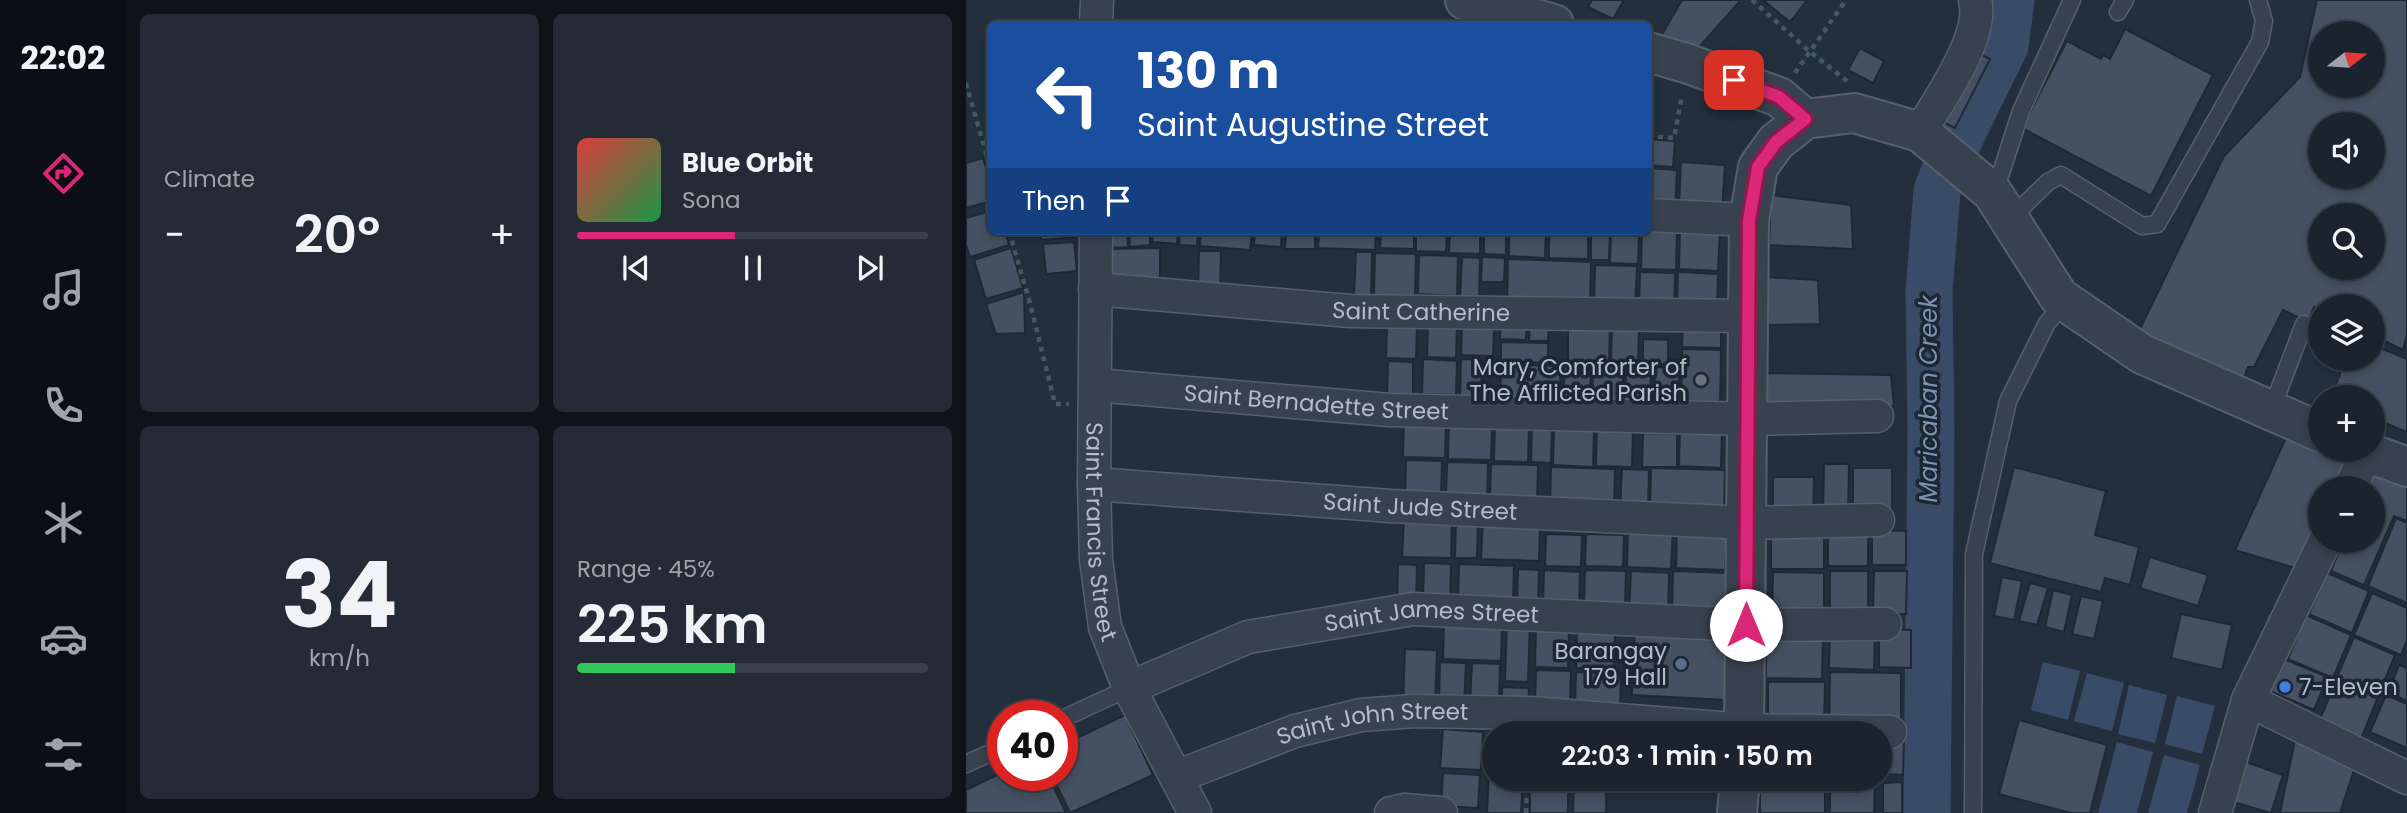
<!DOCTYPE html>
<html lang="en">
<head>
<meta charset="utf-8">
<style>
  body { margin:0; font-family:Poppins,sans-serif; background:#242b36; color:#f1f3f6; height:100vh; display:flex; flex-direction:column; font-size:26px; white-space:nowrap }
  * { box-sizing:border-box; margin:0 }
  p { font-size:23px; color:#a0a4aa }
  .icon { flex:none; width:38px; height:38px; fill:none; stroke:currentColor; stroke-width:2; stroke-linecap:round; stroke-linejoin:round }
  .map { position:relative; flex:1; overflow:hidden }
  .panel { display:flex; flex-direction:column; gap:14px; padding:14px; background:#0f1319; width:840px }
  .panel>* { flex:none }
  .banner { position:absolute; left:21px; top:21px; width:665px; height:214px; border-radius:10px; box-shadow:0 4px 10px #0003,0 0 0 2px #39404a; background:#1a4fa0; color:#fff; overflow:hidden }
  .needle { width:46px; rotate:73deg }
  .fabs { position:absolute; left:1342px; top:21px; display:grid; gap:14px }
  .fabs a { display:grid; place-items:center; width:77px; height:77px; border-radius:50%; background:#1b232e; box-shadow:0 4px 10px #0003,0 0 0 2px #39404a; font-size:35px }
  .speed { position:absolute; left:21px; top:700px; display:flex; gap:14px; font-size:35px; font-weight:700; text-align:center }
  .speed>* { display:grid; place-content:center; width:91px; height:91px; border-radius:50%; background:#1b232e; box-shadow:0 4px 10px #0003,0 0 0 2px #39404a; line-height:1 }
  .speed .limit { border:10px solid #d22; background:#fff; color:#111 }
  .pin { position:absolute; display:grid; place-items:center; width:60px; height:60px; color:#fff; margin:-30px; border-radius:14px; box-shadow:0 4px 10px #0006 }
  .me { position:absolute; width:77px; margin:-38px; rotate:0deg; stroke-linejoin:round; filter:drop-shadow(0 0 5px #0008) }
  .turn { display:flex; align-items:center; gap:24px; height:147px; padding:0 35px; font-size:32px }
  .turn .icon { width:91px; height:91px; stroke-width:2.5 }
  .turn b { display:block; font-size:49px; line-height:60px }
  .then { display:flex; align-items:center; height:66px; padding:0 35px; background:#0003; gap:14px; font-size:26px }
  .big { font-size:52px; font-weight:600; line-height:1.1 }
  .panel .tile { flex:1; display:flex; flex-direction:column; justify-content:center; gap:10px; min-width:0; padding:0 24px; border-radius:10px; background:#242b36 }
  .panel .dial { align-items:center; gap:0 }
  .dial b { font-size:91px; line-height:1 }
  .song { display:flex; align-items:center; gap:21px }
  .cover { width:84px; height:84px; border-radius:10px; background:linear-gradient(135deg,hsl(0 70% 55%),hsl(140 70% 35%)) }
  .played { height:7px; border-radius:4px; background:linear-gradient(90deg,#db2777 45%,#39404a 45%) }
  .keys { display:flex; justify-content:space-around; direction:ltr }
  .heat { display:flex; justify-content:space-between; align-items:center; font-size:38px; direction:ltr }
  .charge { height:10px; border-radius:5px; background:linear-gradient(90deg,#34c759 45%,#39404a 0) }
  .panel .tiles { flex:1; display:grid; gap:14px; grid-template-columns:repeat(2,1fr) }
  .trip { position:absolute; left:516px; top:721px; width:410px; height:70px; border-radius:35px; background:#1b232e; box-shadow:0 4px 10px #0003,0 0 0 2px #39404a; font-weight:600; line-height:70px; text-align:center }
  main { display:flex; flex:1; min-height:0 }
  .dock { display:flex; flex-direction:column; width:126px; justify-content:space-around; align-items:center; background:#0b0e12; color:#a0a4aa }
  .dock .icon { width:49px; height:49px }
  .dock .selected { color:#db2777 }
  .dock b { font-size:32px; color:#f1f3f6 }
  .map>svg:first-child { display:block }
</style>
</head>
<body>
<main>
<nav class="dock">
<b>22:02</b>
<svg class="icon selected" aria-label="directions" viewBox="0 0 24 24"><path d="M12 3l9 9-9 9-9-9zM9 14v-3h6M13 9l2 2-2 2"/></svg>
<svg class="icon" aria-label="music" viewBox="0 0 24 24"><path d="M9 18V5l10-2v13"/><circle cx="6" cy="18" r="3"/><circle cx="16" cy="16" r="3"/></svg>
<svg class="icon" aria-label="phone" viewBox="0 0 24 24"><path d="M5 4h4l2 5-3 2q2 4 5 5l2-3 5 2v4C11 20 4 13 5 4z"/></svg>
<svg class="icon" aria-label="climate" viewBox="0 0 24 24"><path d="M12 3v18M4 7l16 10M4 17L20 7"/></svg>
<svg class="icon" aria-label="car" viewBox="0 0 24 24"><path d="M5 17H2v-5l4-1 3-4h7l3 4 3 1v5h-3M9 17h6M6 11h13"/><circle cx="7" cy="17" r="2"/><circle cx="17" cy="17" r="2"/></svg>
<svg class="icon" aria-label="filters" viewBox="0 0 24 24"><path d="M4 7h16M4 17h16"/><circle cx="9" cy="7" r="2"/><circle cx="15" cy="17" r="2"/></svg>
</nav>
<section class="panel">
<div class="tiles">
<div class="tile"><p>Climate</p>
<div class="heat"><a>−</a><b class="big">20°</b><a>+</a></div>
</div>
<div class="tile">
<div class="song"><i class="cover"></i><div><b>Blue Orbit</b><p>Sona</p></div></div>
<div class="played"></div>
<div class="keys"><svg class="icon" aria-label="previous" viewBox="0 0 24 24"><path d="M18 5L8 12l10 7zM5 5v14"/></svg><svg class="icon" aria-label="pause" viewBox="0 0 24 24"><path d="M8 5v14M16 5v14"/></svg><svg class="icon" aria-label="next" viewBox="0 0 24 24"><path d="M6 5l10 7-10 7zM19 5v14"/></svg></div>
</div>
<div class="tile dial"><b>34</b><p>km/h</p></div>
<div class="tile"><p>Range · 45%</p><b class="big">225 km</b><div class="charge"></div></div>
</div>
</section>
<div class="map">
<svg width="1441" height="813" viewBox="0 0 1441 813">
  <rect width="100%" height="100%" fill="#242f3e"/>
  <g fill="#394c67">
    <path d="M1077,662l37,9 -12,49 -37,-10z"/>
    <path d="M1121,673l37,10 -12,48 -38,-10z"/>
    <path d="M1163,685l38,10 -12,48 -37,-9z"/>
    <path d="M1211,696l38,10 -13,48 -37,-10z"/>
    <path d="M1151,742l36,10 -16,61h-39z"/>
    <path d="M1198,755l36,10 -13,48h-39z"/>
  </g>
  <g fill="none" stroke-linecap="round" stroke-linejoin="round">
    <path stroke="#394c67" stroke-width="47" d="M961,813l4,-383 -2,-138 8,-101 11,-29 57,-116 6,-46"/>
  </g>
  <g fill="#455162" stroke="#1f2835" stroke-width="2" fill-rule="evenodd">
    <path d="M626,0h32l-11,19 -25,-12z"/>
    <path d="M716,0h59l-49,55 -31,-19z"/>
    <path d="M797,0h44l-17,22z"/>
    <path d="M1351,0h90v334l-4,16 -30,-15v-29h-53v4l-6,-3 -6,15 -25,-12 -29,57h-6l-6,17 -104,-51 86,-177 76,-79zM1354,33h53v53h-53zM1354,124h53v53h-53zM1354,215h53v53h-53z"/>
    <path d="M1159,29l88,46 -62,121 -129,-68 45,-87 34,18 2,-4 7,4z"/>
    <path d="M894,48l24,13 -11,22 -25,-13z"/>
    <path d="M1004,49l20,10 -35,69 -20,-10z"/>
    <path d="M682,139l27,2 -2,26 -25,-2z"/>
    <path d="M17,158l7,23v20l-24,7v-45z"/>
    <path d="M715,162l44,3 -3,45 -43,-3z"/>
    <path d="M682,168l29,2 -2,40 -27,-2z"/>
    <path d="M805,195l80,10 2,44 -84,-4z"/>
    <path d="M24,211v20h15l4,14 -39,12 -4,-12v-27z"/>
    <path d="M682,227l29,1 -1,42 -35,-1 1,-38h6z"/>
    <path d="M714,228l40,1 -2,42 -39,-2z"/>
    <path d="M74,231h36l1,6 -36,3z"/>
    <path d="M139,231h22l1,16 -22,1z"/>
    <path d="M163,231h21v14l-20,2z"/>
    <path d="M187,231h25l-1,13 -25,-2z"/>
    <path d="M214,231h18l-1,15 -18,-1z"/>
    <path d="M235,231h51l-2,19 -50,-4z"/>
    <path d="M289,231h27l-1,16 -27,-2z"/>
    <path d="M320,231h29v18h-30z"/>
    <path d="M353,231h57l-1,19 -57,-2z"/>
    <path d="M415,231h33v18l-34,-1z"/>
    <path d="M450,231h31l-1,21 -30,-1z"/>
    <path d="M484,231h30v23l-31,-1z"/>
    <path d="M518,231h22v24l-22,-1z"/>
    <path d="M543,231h37l-1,27 -36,-2z"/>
    <path d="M583,231h39v28l-39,-1z"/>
    <path d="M625,231h19l-1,29h-18z"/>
    <path d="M645,231h28l-1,33 -28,-1z"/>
    <path d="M108,242l3,29 -31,3 -3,-30z"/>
    <path d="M45,248l12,40 -37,11 -12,-39z"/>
    <path d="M194,248v37h-53l-1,-36z"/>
    <path d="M233,251h22l-1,40h-22z"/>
    <path d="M390,252h16l-1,43h-17z"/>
    <path d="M409,253l41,1 -1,42 -41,-1z"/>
    <path d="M453,255l39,1 -1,40 -39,-2z"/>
    <path d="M496,257l18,1 -1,41 -19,-1z"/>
    <path d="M516,257l23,1 -1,24h-23z"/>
    <path d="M542,259l83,3 -1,44 -83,-3z"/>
    <path d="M629,265l42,1 -2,43 -41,-2z"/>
    <path d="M674,272l35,1 -1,38 -35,-1z"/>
    <path d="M712,272l40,2 -1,39 -40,-2z"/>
    <path d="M798,277l54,3 2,44 -57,1z"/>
    <path d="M58,292l1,41 -29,1 -10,-30z"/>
    <path d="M535,315l26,1 -1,24 -26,-1z"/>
    <path d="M564,321l19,1 -1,19h-19z"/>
    <path d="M717,323h38v25l-39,-1z"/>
    <path d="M602,324l42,1 -1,39h-41z"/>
    <path d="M462,325l29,1 -1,32 -29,-1z"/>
    <path d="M646,325h27l-1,39h-27z"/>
    <path d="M421,326h30l-1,33 -30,-1z"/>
    <path d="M496,328l32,1 -1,27 -32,-1z"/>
    <path d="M677,339l25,1v24h-25z"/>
    <path d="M535,342l47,1v20l-47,-2z"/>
    <path d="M1407,345l34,14v73l-34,-14v-21h-42l15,-38h27z"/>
    <path d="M716,349l39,1 -1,62 -39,-1z"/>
    <path d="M457,359l34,2 -1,34 -34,-1z"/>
    <path d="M495,359l21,1 -1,39 -21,-1z"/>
    <path d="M422,361l25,1v37l-26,-1z"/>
    <path d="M535,364l60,2 -2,41 -59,-2z"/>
    <path d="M627,365l30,1v41h-31z"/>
    <path d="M660,366h25l-1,39h-25z"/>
    <path d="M598,367h27l-1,38 -26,-1z"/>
    <path d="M689,367l24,1v41l-25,-1z"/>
    <path d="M792,373l133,2 3,31 -123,11z"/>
    <path d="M438,417l42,1 -1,40 -42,-1z"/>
    <path d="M483,421l43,2 -1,37 -43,-1z"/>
    <path d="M529,422l34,1 -1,39 -34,-1z"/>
    <path d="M566,422h20l-1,41 -20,-1z"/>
    <path d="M588,427l40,1 -1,39 -40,-2z"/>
    <path d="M714,427l42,2 -1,39 -42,-2z"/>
    <path d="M631,429l36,1 -1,37 -36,-1z"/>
    <path d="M1324,429l30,21h10l23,11 -15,27h-18v32l-25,48 -60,-18z"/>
    <path d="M677,433l34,1v33h-35z"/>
    <path d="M440,460l36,1 -1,41 -36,-1z"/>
    <path d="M481,462l41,1 -1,36 -41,-1z"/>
    <path d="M525,464l47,1 -1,37 -47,-2z"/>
    <path d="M858,464h25l-1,53 -25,-1z"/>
    <path d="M585,467l64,2 -1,38 -64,-2z"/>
    <path d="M1048,467l92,24 -11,44 44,12 -9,38 -25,-7 -4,14 -111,-29z"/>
    <path d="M685,468l74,2 -1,45 -74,-2z"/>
    <rect x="887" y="468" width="39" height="49"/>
    <path d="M656,469l27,1 -1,39 -28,-1z"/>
    <path d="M1407,470l34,15v36l-13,-5 -30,69 -33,-14 12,-30h30v-53h-8z"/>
    <path d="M807,477h41l-1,41h-40z"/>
    <path d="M438,518l48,2 -1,38 -49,-1z"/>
    <path d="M490,518l22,1 -1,39h-22z"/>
    <path d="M1430,518l11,5v80l-39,-17z"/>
    <path d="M517,519l57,2 -1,40 -58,-2z"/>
    <path d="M662,525l45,2 -2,42 -44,-2z"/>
    <rect x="862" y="525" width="40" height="41"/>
    <path d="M805,527l53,1v41h-53z"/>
    <path d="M711,530l50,3 -2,37 -49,-2z"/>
    <path d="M906,530l34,1v34h-34z"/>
    <path d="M580,534l36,1 -1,32 -36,-1z"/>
    <path d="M620,534l38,1 -1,32 -38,-1z"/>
    <path d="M1184,557l58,18 -10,31 -58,-18z"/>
    <path d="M458,563l27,1 -1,39 -27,-1z"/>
    <path d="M432,564l19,1 -1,40h-19z"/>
    <path d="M493,564l55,2 -1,38 -55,-2z"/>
    <path d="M552,569l21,1 -1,37 -21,-1z"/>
    <path d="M578,570l36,2 -1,35 -36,-2z"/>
    <path d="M619,570l41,1 -1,36 -41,-2z"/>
    <path d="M665,571l38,2 -1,41 -39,-1z"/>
    <path d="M707,571l55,2 -2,43 -54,-2z"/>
    <rect x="864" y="571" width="38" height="46"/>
    <path d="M908,571h33l-1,43h-33z"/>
    <path d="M807,572l51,1v44l-52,-1z"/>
    <path d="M1361,573l42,18 -17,42 -43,-19z"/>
    <path d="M1036,577l20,4 -8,39 -20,-4z"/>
    <path d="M1064,583l18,5 -11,37 -18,-4z"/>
    <path d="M1087,590l19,5 -8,37 -19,-5z"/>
    <path d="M1406,593l35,15v32l-6,15 -47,-20z"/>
    <path d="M1115,596l22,5 -9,38 -22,-5z"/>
    <path d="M1215,614l51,11 -10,45 -51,-12z"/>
    <path d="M1340,615l45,20 -18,43 -45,-19z"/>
    <path d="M541,620l23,1 -2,61 -23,-1z"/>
    <path d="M478,621l58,2 -1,38 -58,-2z"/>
    <path d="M570,626l33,1 -1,41 -33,-1z"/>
    <path d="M611,626l38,2 -1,41 -38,-1z"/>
    <path d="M669,629l96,5 -3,66 -96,-5z"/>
    <path d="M913,629l32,1v38l-32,-1z"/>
    <path d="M864,630l45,2 -1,38 -45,-2z"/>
    <path d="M800,632h57l-1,47 -56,-1z"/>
    <path d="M1388,637l41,18 -16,39 -42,-17z"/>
    <path d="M439,649l32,1 -2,54 -32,-1z"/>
    <path d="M1318,659l44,18 -14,33 -44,-19z"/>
    <path d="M474,662l26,1 -2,43 -25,-2z"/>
    <path d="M506,663l28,1 -1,40 -29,-1z"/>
    <path d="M1433,665l8,3v33l-19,-9z"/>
    <path d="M570,670l35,1 -1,33 -35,-1z"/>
    <path d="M610,672l45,1 -1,36 -45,-2z"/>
    <path d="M864,672l71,1v55l-72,-1z"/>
    <path d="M1371,679l41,18 -17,42 -42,-18z"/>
    <path d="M802,682h57l-1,47 -56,-1z"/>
    <path d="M536,687l27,1 -1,22 -26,-1z"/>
    <path d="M1420,695l21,9v44l-37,-16z"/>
    <path d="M159,715l28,60 -83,38 -18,-38h10v-30z"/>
    <path d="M1053,720l88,25 -17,68h-19l-72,-19z"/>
    <path d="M477,729l40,3 -2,38 -41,-2z"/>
    <path d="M524,729l38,2v2h-34v34h-6z"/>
    <path d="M918,738h20l-1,37 -19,-1z"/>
    <path d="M1329,740l60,27 -15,46h-60z"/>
    <path d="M1271,759l46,16 -12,38 -48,-14z"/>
    <path d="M37,772v3h45l18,38h-100v-23z"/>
    <path d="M523,772h5v7h29l-2,34h-34z"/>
    <path d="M477,773l37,2 -2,33 -37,-2z"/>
    <path d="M608,779h32v34h-33z"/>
    <path d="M794,780l65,1v32h-65z"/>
    <path d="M864,782l45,1 -1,30h-44z"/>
    <path d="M936,782v31h-19v-30z"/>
    <path d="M564,783l38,1v29h-38z"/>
  </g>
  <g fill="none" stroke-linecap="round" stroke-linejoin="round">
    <g stroke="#565f6c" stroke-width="19">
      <g id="service">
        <path d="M1152,12l7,-12"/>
        <path d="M1026,191l9,-18 20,-62 51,-111"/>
        <path d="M1044,219l38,-37 13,-7 81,51 15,-2 103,-182 4,-21 -6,-21"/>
        <path d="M1305,411l33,-87"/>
        <path d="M96,719l67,-31"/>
        <path d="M0,764l37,-17"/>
        <path d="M1007,813l1,-259 34,-153 39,-78 19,-21"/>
      </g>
    </g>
    <g stroke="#565f6c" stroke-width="35">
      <g id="minor">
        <path d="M130,24l1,-24"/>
        <path d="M954,132c18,-31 65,-96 55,-132"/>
        <path d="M682,215l101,5"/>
        <path id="s1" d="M130,231l-2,253 2,75 9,68 24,61 66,125"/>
        <path id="s2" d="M129,289l255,22 398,5"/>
        <path id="s3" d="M129,385l295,25 358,9 129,-3"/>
        <path id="s4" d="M128,484l297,22 356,17 131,-3"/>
        <path d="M1384,488l17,-36"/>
        <path id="s5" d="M163,688l119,-51 165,-28 333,16 139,-1"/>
        <path d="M1282,700l159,78"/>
        <path id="s6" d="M210,777l119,-46 66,-16 53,-4 117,2 214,17 145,2"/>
        <path d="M425,813l13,-3 37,3"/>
        <path d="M1249,813l33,-113 77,-159"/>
      </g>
    </g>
    <g stroke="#565f6c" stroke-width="42">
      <g id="tertiary">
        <path d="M499,0l89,24"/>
        <path d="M682,52l41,12 90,33 26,22"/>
        <path d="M1395,450l46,17"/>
        <path d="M778,733l5,-513 9,-53 18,-25 29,-23 49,-6 66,19 72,60 67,105 83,57 178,78"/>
        <path d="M771,813l3,-34"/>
      </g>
    </g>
    <g stroke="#44595c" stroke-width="4.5" stroke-dasharray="5 5" stroke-linecap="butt">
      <path d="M786,0l57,51 38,30"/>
      <path d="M829,73l51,-73"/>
      <path d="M0,83l24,84"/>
      <path d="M682,136l26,2 8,-43"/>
      <path d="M43,231l22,76 24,97h14"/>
      <path d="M560,813l1,-34"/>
    </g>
    <use href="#service" stroke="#38414e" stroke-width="16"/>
    <use href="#minor" stroke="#38414e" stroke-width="32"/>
    <use href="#tertiary" stroke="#38414e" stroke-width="38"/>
  </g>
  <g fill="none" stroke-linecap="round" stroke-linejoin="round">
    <g stroke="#8e194d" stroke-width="18">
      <path id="route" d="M768,80l45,17 26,22 -29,23 -18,25 -9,53 -3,405"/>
    </g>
    <use href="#route" stroke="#db2777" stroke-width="12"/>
  </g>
  <circle fill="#6b7280" stroke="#1d2633" stroke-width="2.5" cx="735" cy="380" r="7"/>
  <circle fill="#5c6f8a" stroke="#1d2633" stroke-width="2.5" cx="715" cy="664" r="7"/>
  <circle fill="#3f7fe0" stroke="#1d2633" stroke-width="2.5" cx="1319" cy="687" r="7"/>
  <g text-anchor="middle" stroke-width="7" stroke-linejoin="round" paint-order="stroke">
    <g font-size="23" fill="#b4bcc9" stroke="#1d2633">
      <text dy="8" stroke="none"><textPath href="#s2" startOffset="327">Saint Catherine</textPath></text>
      <text dy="8" stroke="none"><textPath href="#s3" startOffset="222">Saint Bernadette Street</textPath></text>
      <text dy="8" stroke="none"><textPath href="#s4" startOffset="327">Saint Jude Street</textPath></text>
      <text dy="8" stroke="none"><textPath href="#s1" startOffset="301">Saint Francis Street</textPath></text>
      <text dy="8" stroke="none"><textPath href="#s5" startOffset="315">Saint James Street</textPath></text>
      <text dy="8" stroke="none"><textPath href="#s6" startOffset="206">Saint John Street</textPath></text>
    </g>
    <g font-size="23" fill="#b4bcc9" stroke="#1d2633" text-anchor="end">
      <text x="721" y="375">Mary, Comforter of<tspan x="721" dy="26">The Afflicted Parish</tspan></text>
      <text x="701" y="659">Barangay<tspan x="701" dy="26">179 Hall</tspan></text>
      <text x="1333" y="695" text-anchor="start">7-Eleven</text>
    </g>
    <g font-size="24" font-style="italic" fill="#7c92b1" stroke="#1d2633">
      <text transform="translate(963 399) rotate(-90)" y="8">Maricaban Creek</text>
    </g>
  </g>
</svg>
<div class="fabs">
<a><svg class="needle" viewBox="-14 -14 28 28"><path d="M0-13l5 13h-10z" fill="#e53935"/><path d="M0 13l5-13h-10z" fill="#a0a4aa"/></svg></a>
<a><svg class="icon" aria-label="sound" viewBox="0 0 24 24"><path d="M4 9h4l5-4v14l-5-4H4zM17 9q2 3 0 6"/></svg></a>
<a><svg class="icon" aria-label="search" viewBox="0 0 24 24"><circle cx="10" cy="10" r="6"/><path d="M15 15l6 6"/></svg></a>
<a><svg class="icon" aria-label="layers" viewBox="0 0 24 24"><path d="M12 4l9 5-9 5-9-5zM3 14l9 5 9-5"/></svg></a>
<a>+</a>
<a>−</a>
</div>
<div class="speed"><div class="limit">40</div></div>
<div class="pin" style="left:768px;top:80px;background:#d93025"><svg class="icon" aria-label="arrive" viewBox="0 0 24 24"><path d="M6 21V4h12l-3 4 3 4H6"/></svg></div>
<svg class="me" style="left:780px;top:625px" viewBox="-20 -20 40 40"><circle r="19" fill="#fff"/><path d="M0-13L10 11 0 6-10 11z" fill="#db2777"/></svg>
<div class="trip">22:03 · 1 min · 150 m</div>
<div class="banner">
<div class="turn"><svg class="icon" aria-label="left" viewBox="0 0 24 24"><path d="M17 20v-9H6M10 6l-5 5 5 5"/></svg><div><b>130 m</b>Saint Augustine Street</div></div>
<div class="then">Then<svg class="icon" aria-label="arrive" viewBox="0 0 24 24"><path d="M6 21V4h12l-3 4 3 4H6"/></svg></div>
</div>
</div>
</main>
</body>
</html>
